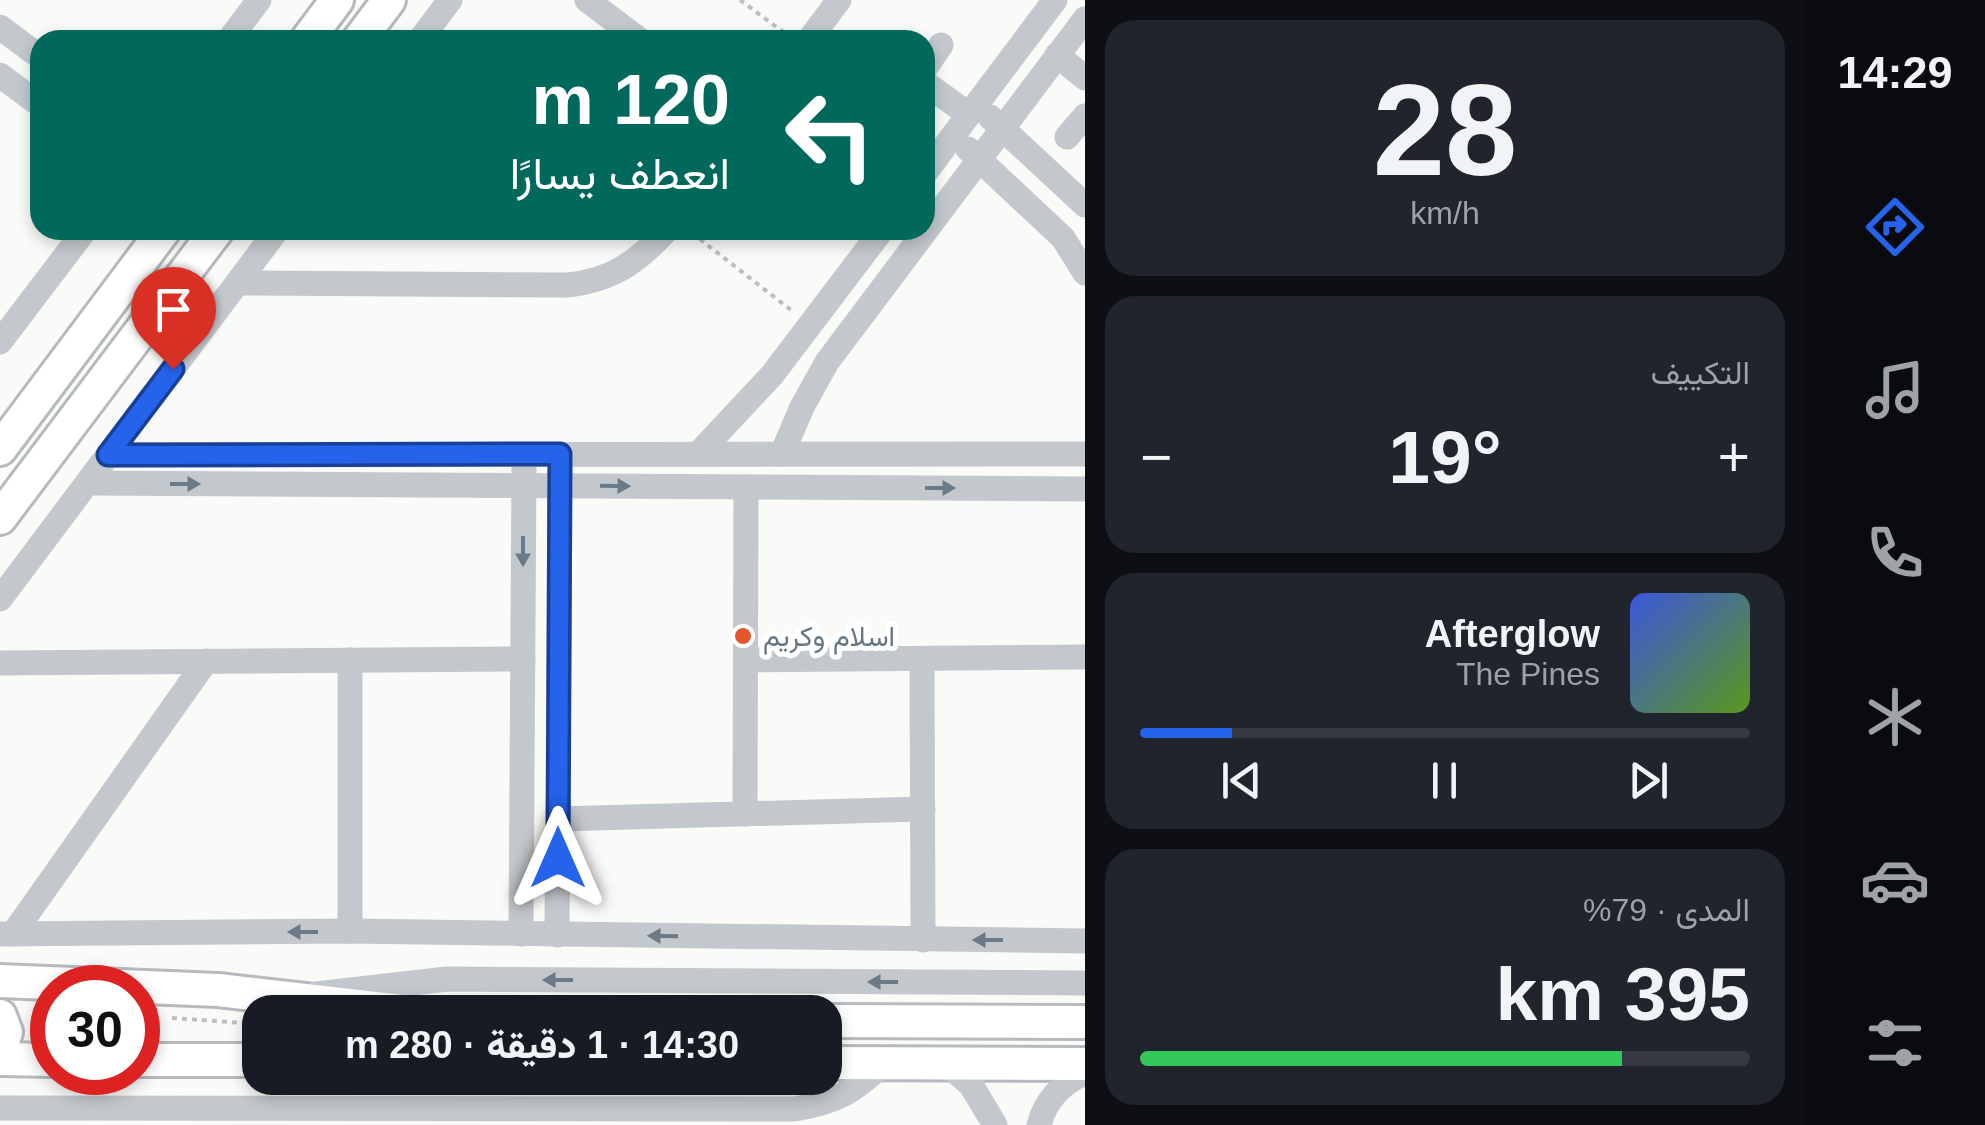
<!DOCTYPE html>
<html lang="ar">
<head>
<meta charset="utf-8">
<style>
  body { margin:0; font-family:Arial,Vazirmatn,sans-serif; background:#20242c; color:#f1f3f6; direction:rtl; height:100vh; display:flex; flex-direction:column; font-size:38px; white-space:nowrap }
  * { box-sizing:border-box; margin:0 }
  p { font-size:32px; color:#9ea1a6 }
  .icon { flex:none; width:55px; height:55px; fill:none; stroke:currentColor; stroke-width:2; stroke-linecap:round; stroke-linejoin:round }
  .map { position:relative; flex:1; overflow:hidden; direction:ltr }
  .details { display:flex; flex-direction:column; gap:20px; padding:20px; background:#0d0f14; width:720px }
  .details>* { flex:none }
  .guide { position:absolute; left:30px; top:30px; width:905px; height:210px; border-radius:30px; box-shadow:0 5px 15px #0003; direction:rtl; background:#00695c; color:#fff; overflow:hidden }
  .speed { position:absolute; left:30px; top:965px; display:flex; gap:20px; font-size:50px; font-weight:700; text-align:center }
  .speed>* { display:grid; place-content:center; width:130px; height:130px; border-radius:50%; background:#171b24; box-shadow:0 5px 15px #0003; line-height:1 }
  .speed .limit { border:15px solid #d22; background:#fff; color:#111 }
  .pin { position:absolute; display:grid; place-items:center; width:85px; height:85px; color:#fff; margin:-102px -42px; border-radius:50% 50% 50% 0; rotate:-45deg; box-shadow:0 0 10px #0007 }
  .pin .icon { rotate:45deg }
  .me { position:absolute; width:110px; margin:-55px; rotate:0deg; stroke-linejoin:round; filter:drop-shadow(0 0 8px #0008) }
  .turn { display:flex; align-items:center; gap:35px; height:210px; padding:0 40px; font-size:45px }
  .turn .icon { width:130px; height:130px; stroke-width:2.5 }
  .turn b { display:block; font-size:70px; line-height:85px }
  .big { font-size:75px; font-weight:800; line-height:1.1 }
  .details .card { flex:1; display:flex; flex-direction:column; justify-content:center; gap:15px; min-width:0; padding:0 35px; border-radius:30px; background:#20242c }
  .details .dial { align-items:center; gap:0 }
  .dial b { font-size:130px; line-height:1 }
  .song { display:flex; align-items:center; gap:30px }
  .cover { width:120px; height:120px; border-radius:15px; background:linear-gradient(135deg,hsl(230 70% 55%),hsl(90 70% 35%)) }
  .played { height:10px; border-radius:5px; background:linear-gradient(90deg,#2563eb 15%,#363941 15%) }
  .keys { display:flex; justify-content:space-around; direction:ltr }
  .heat { display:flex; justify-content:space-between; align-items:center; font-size:55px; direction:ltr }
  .charge { height:15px; border-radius:8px; background:linear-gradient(90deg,#34c759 79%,#363941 0) }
  .trip { position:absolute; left:242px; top:995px; width:600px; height:100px; border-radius:30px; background:#171b24; box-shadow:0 5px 15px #0003; font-weight:800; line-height:100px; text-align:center; direction:rtl }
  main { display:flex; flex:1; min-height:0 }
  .menu { display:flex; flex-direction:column; width:180px; justify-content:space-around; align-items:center; background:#090b0e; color:#9ea1a6 }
  .menu .icon { width:70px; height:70px }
  .menu .on { color:#2563eb }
  .menu b { font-size:45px; color:#f1f3f6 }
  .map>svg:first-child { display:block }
</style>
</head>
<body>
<main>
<nav class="menu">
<b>14:29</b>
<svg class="icon on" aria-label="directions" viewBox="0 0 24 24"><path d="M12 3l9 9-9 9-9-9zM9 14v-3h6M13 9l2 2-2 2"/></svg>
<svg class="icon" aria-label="music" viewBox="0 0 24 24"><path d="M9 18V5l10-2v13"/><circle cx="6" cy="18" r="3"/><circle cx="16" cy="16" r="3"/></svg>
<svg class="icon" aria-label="phone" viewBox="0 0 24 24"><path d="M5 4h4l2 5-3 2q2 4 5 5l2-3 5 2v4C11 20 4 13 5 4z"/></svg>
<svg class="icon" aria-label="climate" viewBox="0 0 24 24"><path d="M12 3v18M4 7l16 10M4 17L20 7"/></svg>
<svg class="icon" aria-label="car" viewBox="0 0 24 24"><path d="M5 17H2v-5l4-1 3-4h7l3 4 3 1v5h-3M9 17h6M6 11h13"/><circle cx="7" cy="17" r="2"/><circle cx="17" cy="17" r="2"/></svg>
<svg class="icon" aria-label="filters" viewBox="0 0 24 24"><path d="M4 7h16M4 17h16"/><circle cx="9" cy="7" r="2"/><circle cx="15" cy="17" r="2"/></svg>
</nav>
<section class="details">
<div class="card dial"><b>28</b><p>km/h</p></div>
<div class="card"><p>التكييف</p>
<div class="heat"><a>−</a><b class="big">19°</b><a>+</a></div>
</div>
<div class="card">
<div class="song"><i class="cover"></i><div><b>Afterglow</b><p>The Pines</p></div></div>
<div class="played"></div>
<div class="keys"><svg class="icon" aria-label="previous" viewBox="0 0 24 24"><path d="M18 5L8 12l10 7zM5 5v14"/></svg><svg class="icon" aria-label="pause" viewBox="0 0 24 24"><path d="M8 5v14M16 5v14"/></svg><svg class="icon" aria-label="next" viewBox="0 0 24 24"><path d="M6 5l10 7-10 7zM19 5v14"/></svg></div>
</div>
<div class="card"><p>المدى · 79%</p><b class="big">395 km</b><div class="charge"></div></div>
</section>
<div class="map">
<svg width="1085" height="1125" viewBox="0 0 1085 1125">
  <rect width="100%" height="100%" fill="#fafaf8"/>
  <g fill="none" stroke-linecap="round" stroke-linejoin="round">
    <g stroke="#b5babe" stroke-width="38">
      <g id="major">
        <path d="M307,40l30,-40"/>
        <path d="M359,40l30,-40"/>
        <path d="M0,449l164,-219"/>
        <path d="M0,518l217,-288"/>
        <path d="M0,981l218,9 192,22"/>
        <path d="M0,1016l6,16 -6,20"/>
        <path d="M825,1021l260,1"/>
        <path d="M0,1059l52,1"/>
        <path d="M138,1060h122"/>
        <path d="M825,1063l260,1"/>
      </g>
    </g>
    <g stroke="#bbbfc2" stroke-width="4" stroke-dasharray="5 5" stroke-linecap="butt">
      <path d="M740,0l46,34"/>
      <path d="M692,233l99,77"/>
      <path d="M172,1018l71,5"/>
    </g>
    <g stroke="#c3c8cc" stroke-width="25">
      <path d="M587,0l53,40"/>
      <path d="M0,27l40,30"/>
      <path d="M229,40l30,-40"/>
      <path d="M420,40l30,-40"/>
      <path d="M809,40l30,-40"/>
      <path d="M1057,55l28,23"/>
      <path d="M925,68l16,-23"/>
      <path d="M0,75l40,30"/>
      <path d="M925,83l43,31"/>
      <path d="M990,117l95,88"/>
      <path d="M1067,137l18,-21"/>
      <path d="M968,149l95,89 22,35"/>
      <path d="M925,173l130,-173"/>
      <path d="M238,283l330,2c45,-5 69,-23 99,-55"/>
      <path d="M0,342l85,-112"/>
      <path d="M698,454l74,-79 110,-145"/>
      <path d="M782,454l20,-47 25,-45 258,-343"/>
      <path d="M108,455l977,-1"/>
      <path d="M88,483l997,6"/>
      <path d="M0,599l277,-369"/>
      <path d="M922,659l1,281"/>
      <path d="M350,660v271"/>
      <path d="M746,660l339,-3"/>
      <path d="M0,663l523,-4"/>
      <path d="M745,814l1,-327"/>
      <path d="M558,819l365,-10"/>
      <path d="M0,934l350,-3 735,10"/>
      <path d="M13,934l193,-273"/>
      <path d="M521,934l3,-465"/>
      <path d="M557,935l3,-465"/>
      <path d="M316,994l131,-15 638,4"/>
      <path d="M947,1064l24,21 24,40"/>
      <path d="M0,1108l795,1c42,-7 58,-17 89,-46"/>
      <path d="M1039,1125c6,-24 23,-42 46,-52"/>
    </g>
    <use href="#major" stroke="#fff" stroke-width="32"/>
  </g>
  <defs><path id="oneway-solid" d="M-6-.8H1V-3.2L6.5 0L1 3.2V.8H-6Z" transform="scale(2.5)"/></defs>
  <g fill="#6a7a87">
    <use href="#oneway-solid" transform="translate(185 484)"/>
    <use href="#oneway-solid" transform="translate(615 486) rotate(1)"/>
    <use href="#oneway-solid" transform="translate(940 488)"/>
    <use href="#oneway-solid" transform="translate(523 551) rotate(90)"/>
    <use href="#oneway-solid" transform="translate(303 932) rotate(180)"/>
    <use href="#oneway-solid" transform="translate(663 936) rotate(-179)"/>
    <use href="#oneway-solid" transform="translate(988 940) rotate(-180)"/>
    <use href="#oneway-solid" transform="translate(558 980) rotate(-180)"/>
    <use href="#oneway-solid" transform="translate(883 982) rotate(-180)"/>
  </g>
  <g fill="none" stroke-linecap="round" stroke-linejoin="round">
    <g stroke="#184099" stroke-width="25">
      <path id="route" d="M173,369l-65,86 452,-1 -2,404"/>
    </g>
    <use href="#route" stroke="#2563eb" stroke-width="18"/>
  </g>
  <circle fill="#e4572e" stroke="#fff" stroke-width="4" cx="743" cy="636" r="10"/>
  <g text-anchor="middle" stroke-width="10" stroke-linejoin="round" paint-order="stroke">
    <g font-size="28" fill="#657683" stroke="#fff" text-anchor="start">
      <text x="763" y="646">اسلام وكريم</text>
    </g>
  </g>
</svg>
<div class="speed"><div class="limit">30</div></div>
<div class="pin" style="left:173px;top:369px;background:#d93025"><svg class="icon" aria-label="arrive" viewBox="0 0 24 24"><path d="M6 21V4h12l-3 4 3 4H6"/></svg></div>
<svg class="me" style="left:558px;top:858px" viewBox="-20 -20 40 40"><path d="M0-17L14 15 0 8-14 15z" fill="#2563eb" stroke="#fff" stroke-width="4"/></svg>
<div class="trip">14:30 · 1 دقيقة · 280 m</div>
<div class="guide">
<div class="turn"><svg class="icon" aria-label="left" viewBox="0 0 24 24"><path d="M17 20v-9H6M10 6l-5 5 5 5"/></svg><div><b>120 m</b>انعطف يسارًا</div></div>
</div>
</div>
</main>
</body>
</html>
